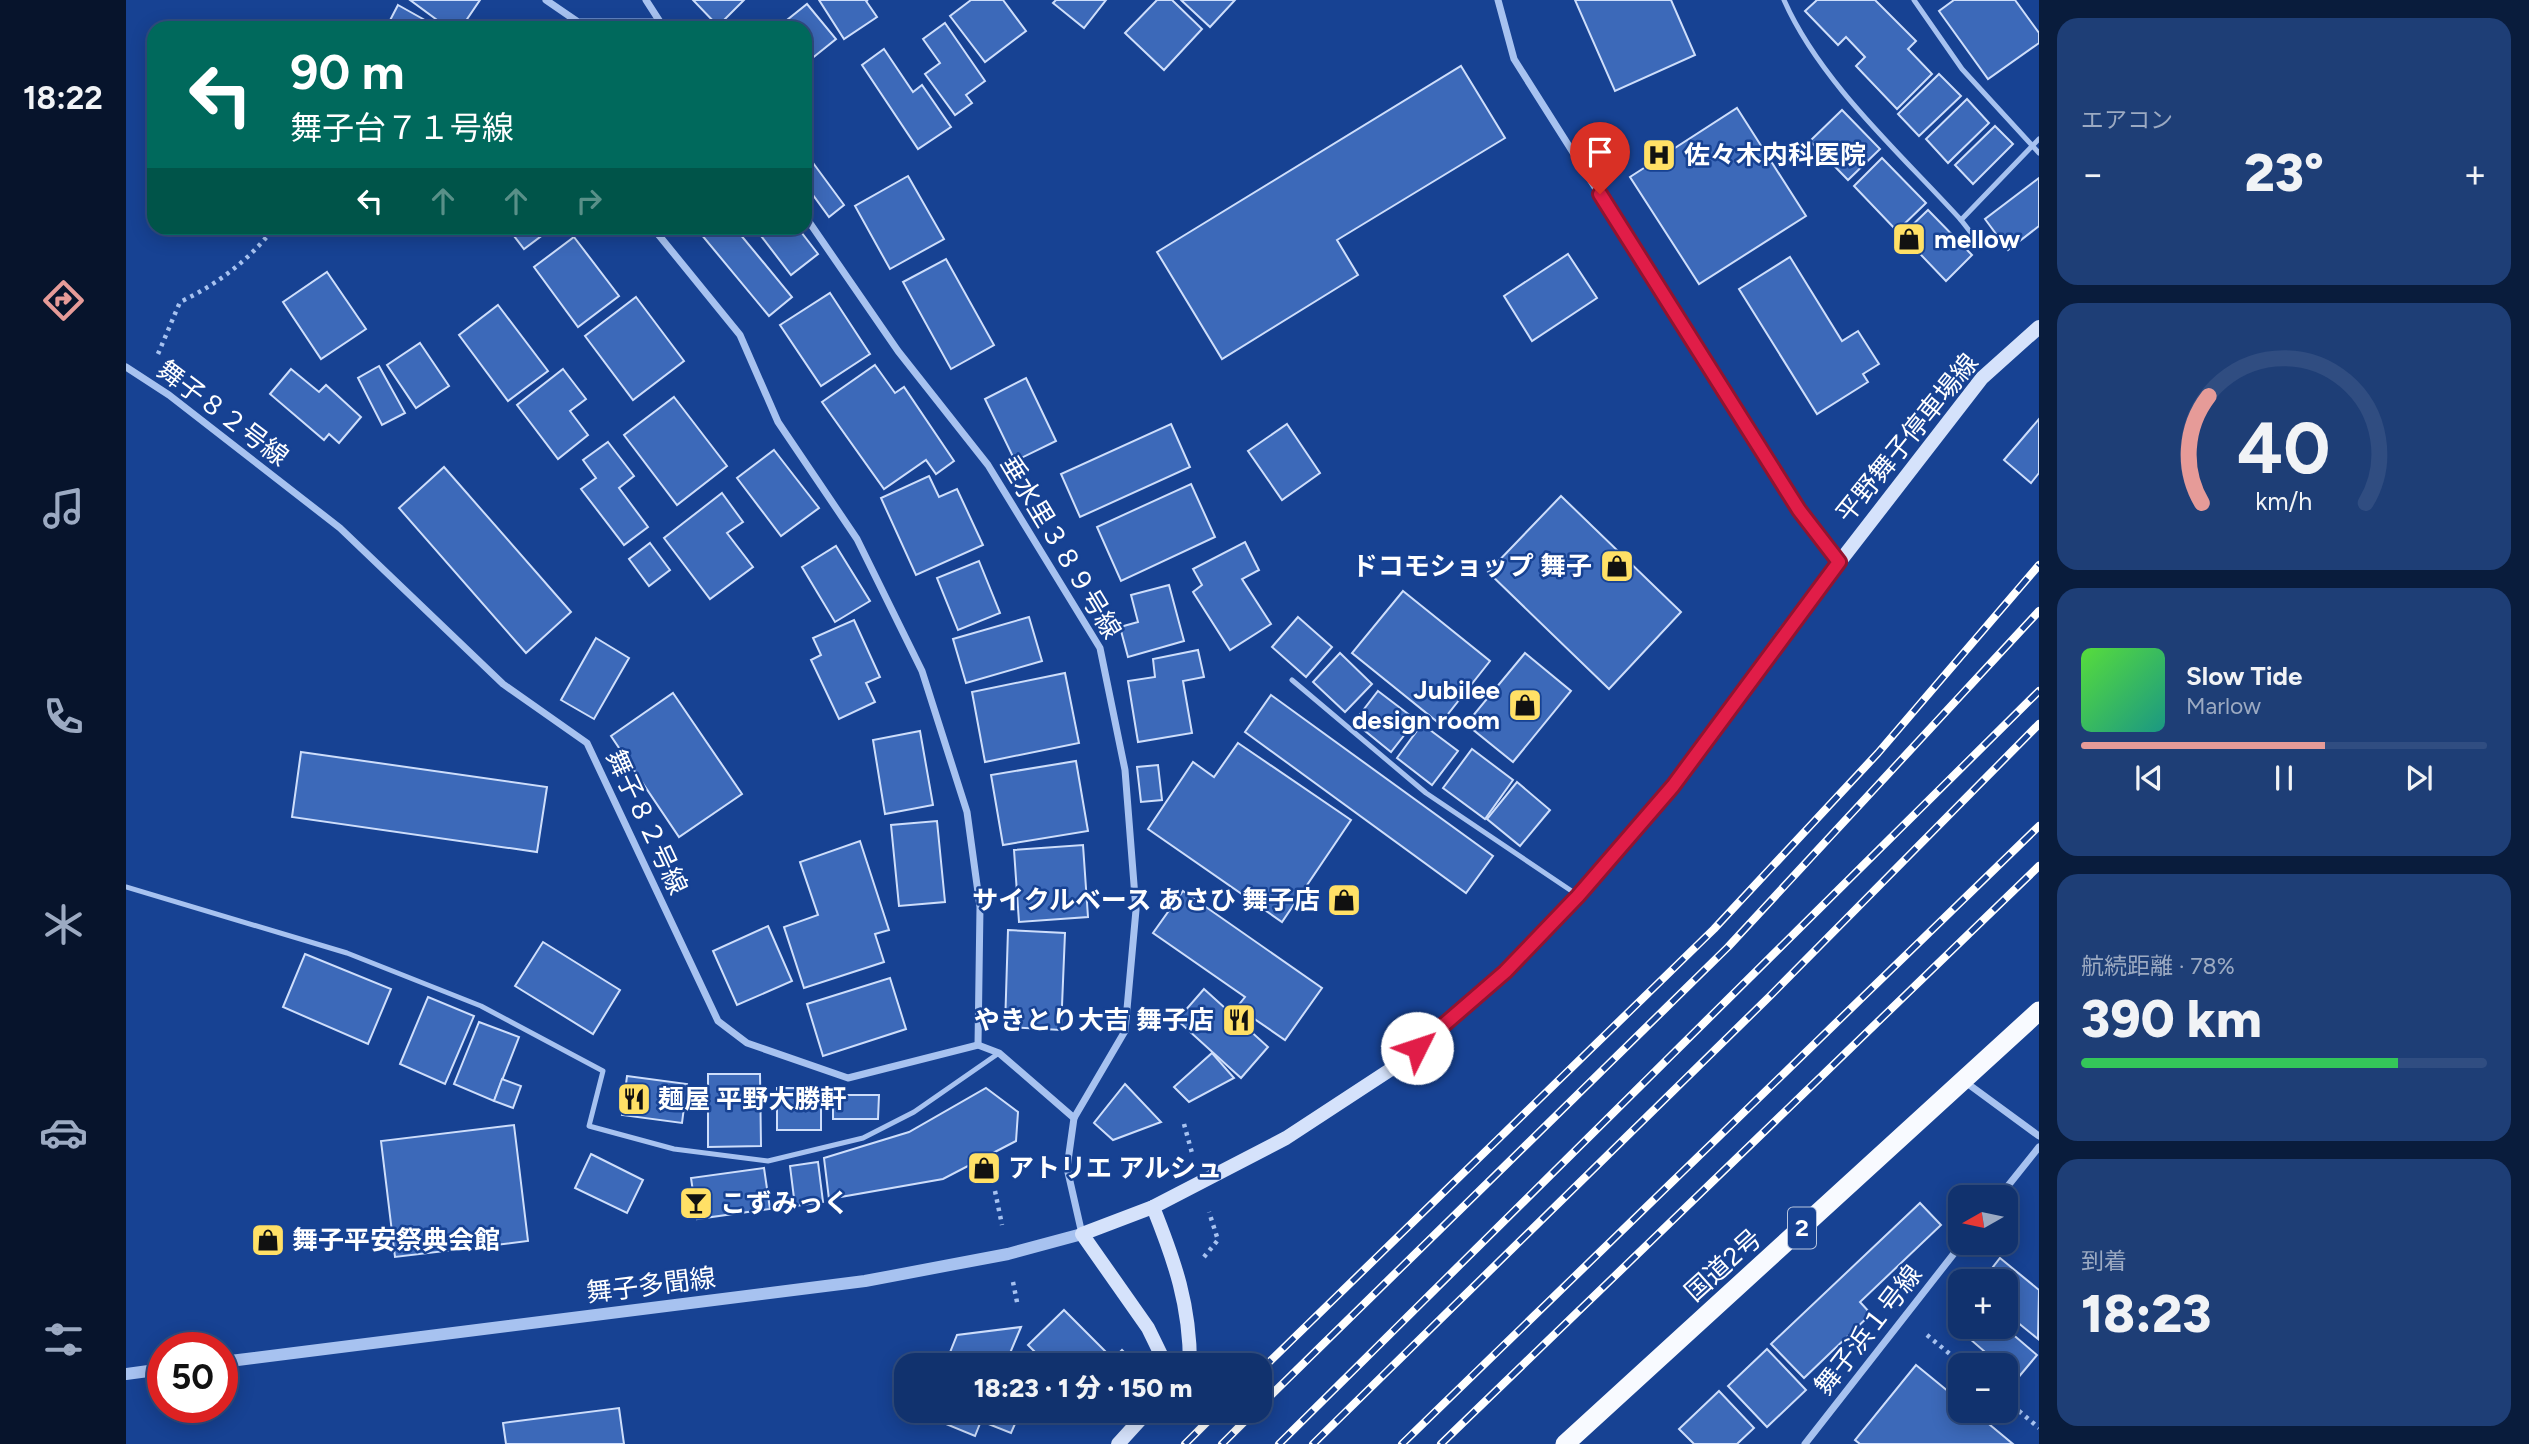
<!DOCTYPE html>
<html lang="ja">
<head>
<meta charset="utf-8">
<style>
  body { margin:0; font-family:Figtree,"Noto Sans JP",sans-serif; background:#1e3e76; color:#f1f3f6; height:100vh; display:flex; flex-direction:column; font-size:26px; white-space:nowrap }
  * { box-sizing:border-box; margin:0 }
  p { font-size:23px; color:#9caac2 }
  .icon { flex:none; width:38px; height:38px; fill:none; stroke:currentColor; stroke-width:2; stroke-linecap:round; stroke-linejoin:round }
  .map { position:relative; flex:1; overflow:hidden }
  .side { display:flex; flex-direction:column; gap:18px; padding:18px; background:#091c3c; width:490px }
  .side>* { flex:none }
  .top-card { position:absolute; left:21px; top:21px; width:665px; height:214px; border-radius:21px; box-shadow:0 4px 18px #0003,0 0 0 2px #304d81; background:#00695c; color:#fff; overflow:hidden }
  .needle { width:46px; rotate:261deg }
  .tools { position:absolute; left:1822px; top:1185px; display:grid; gap:14px }
  .tools a { display:grid; place-items:center; width:70px; height:70px; border-radius:14px; background:#11326e; box-shadow:0 4px 18px #0003,0 0 0 2px #304d81; font-size:35px }
  .speed { position:absolute; left:21px; top:1332px; display:flex; gap:14px; font-size:35px; font-weight:700; text-align:center }
  .speed>* { display:grid; place-content:center; width:91px; height:91px; border-radius:50%; background:#11326e; box-shadow:0 4px 18px #0003,0 0 0 2px #304d81; line-height:1 }
  .speed .limit { border:10px solid #d22; background:#fff; color:#111 }
  .pin { position:absolute; display:grid; place-items:center; width:60px; height:60px; color:#fff; margin:-72px -30px; border-radius:50% 50% 50% 0; rotate:-45deg; box-shadow:0 0 7px #0007 }
  .pin .icon { rotate:45deg }
  .me { position:absolute; width:77px; margin:-38px; rotate:49deg; stroke-linejoin:round; filter:drop-shadow(0 0 5px #0008) }
  .turn { display:flex; align-items:center; gap:24px; height:147px; padding:0 28px; font-size:32px }
  .turn .icon { width:91px; height:91px; stroke-width:2.5 }
  .turn b { display:block; font-size:49px; line-height:60px }
  .lanes { display:flex; align-items:center; height:66px; padding:0 28px; background:#0003; justify-content:center; gap:35px; direction:ltr }
  .lanes .off { opacity:.35 }
  .big { font-size:52px; font-weight:800; line-height:1.1 }
  .side .card { flex:1; display:flex; flex-direction:column; justify-content:center; gap:10px; min-width:0; padding:0 24px; border-radius:21px; background:#1e3e76 }
  .side .dial { align-items:center; gap:0 }
  .dial svg { height:182px; overflow:visible; fill:none; stroke:#304d81; stroke-width:7; stroke-linecap:round; text-anchor:middle }
  .dial text { fill:#f1f3f6; stroke:none }
  .song { display:flex; align-items:center; gap:21px }
  .cover { width:84px; height:84px; border-radius:10px; background:linear-gradient(135deg,hsl(110 70% 55%),hsl(170 70% 35%)) }
  .played { height:7px; border-radius:4px; background:linear-gradient(90deg,#e69b98 60%,#304d81 60%) }
  .keys { display:flex; justify-content:space-around; direction:ltr }
  .heat { display:flex; justify-content:space-between; align-items:center; font-size:38px; direction:ltr }
  .charge { height:10px; border-radius:5px; background:linear-gradient(90deg,#34c759 78%,#304d81 0) }
  .trip { position:absolute; left:768px; top:1353px; width:378px; height:70px; border-radius:21px; background:#11326e; box-shadow:0 4px 18px #0003,0 0 0 2px #304d81; font-weight:800; line-height:70px; text-align:center }
  main { display:flex; flex:1; min-height:0 }
  .tabs { display:flex; flex-direction:column; width:126px; justify-content:space-around; align-items:center; background:#07142c; color:#9caac2 }
  .tabs .icon { width:49px; height:49px }
  .tabs .selected { color:#e69b98 }
  .tabs b { font-size:32px; color:#f1f3f6 }
  .map>svg:first-child { display:block }
</style>
</head>
<body>
<main>
<nav class="tabs">
<b>18:22</b>
<svg class="icon selected" aria-label="directions" viewBox="0 0 24 24"><path d="M12 3l9 9-9 9-9-9zM9 14v-3h6M13 9l2 2-2 2"/></svg>
<svg class="icon" aria-label="music" viewBox="0 0 24 24"><path d="M9 18V5l10-2v13"/><circle cx="6" cy="18" r="3"/><circle cx="16" cy="16" r="3"/></svg>
<svg class="icon" aria-label="phone" viewBox="0 0 24 24"><path d="M5 4h4l2 5-3 2q2 4 5 5l2-3 5 2v4C11 20 4 13 5 4z"/></svg>
<svg class="icon" aria-label="climate" viewBox="0 0 24 24"><path d="M12 3v18M4 7l16 10M4 17L20 7"/></svg>
<svg class="icon" aria-label="car" viewBox="0 0 24 24"><path d="M5 17H2v-5l4-1 3-4h7l3 4 3 1v5h-3M9 17h6M6 11h13"/><circle cx="7" cy="17" r="2"/><circle cx="17" cy="17" r="2"/></svg>
<svg class="icon" aria-label="filters" viewBox="0 0 24 24"><path d="M4 7h16M4 17h16"/><circle cx="9" cy="7" r="2"/><circle cx="15" cy="17" r="2"/></svg>
</nav>
<div class="map">
<svg width="1913" height="1444" viewBox="0 0 1913 1444">
  <rect width="100%" height="100%" fill="#174293"/>
  <g fill="#3c69b9" stroke="#cedefb" stroke-width="2">
    <path d="M284,0h70l-19,28h-13z"/>
    <path d="M567,0h51l-26,26z"/>
    <path d="M693,0h49l-2,1 11,16 -33,22z"/>
    <path d="M845,0h32l23,31 -41,31 -35,-46z"/>
    <path d="M930,0h50l-22,28 -31,-25z"/>
    <path d="M1031,0h15l30,29 -38,41 -39,-37z"/>
    <path d="M1055,0h54l-25,27z"/>
    <path d="M1449,0h96l24,55 -80,36z"/>
    <path d="M1691,0h58l41,41 -8,8 24,25 -35,35 -41,-43 9,-9 -19,-20 -8,8 -33,-34z"/>
    <path d="M1828,0h61l24,33v10l-51,36 -49,-68z"/>
    <path d="M681,4l29,35 -31,25v-36h-28z"/>
    <path d="M272,5l41,23h-53z"/>
    <path d="M819,23l40,58 -19,14 6,8 -17,12 -30,-41 15,-11 -17,-24z"/>
    <path d="M758,49l29,43 9,-7 29,42 -33,22 -56,-84z"/>
    <path d="M1335,66l44,72 -168,102 21,35 -136,84 -65,-107z"/>
    <path d="M1813,74l22,22 -42,40 -21,-22z"/>
    <path d="M1841,99l22,24 -41,40 -22,-24z"/>
    <path d="M1611,108l69,108 -107,68 -69,-107z"/>
    <path d="M1716,110l38,39 -32,31 -38,-39z"/>
    <path d="M1869,126l18,18 -40,40 -18,-19z"/>
    <path d="M679,152l39,53 -15,12 -24,-33z"/>
    <path d="M1756,158l44,45 -29,28 -43,-45z"/>
    <path d="M782,176l36,63 -54,30 -35,-63z"/>
    <path d="M1913,178v48l-31,24 -23,-31z"/>
    <path d="M1802,210l44,45 -26,26 -44,-46z"/>
    <path d="M382,228h44l-28,21z"/>
    <path d="M570,228h39l57,69 -23,19z"/>
    <path d="M629,228h43l20,26 -27,21z"/>
    <path d="M448,237l45,59 -41,31 -44,-60z"/>
    <path d="M1442,254l29,44 -65,43 -28,-45z"/>
    <path d="M1664,257l52,84 16,-10 21,33 -16,10 5,8 -51,32 -78,-125z"/>
    <path d="M820,259l48,86 -43,24 -48,-87z"/>
    <path d="M201,272l39,57 -45,30 -38,-57z"/>
    <path d="M704,293l40,61 -49,32 -41,-61z"/>
    <path d="M510,297l48,64 -51,39 -48,-64z"/>
    <path d="M372,305l50,66 -40,30 -49,-66z"/>
    <path d="M294,343l29,43 -33,22 -29,-43z"/>
    <path d="M749,365l20,28 9,-6 50,74 -18,13 -10,-14 -42,29 -62,-87z"/>
    <path d="M253,366l26,47 -23,12 -24,-47z"/>
    <path d="M165,369l28,23 7,-7 35,32 -22,26 -10,-9 -5,6 -54,-46z"/>
    <path d="M437,369l23,30 -16,12 18,24 -30,24 -41,-54z"/>
    <path d="M900,378l30,63 -41,20 -30,-62z"/>
    <path d="M548,397l53,69 -50,39 -53,-70z"/>
    <path d="M1913,419v54l-8,10 -27,-23z"/>
    <path d="M1045,424l19,43 -110,50 -19,-43z"/>
    <path d="M1161,424l33,49 -38,27 -34,-49z"/>
    <path d="M482,442l26,34 -15,12 29,39 -24,18 -43,-56 15,-11 -13,-18z"/>
    <path d="M648,450l45,58 -38,28 -44,-58z"/>
    <path d="M318,467l127,145 -45,41 -127,-145z"/>
    <path d="M803,476l10,21 18,-8 26,56 -67,30 -35,-77z"/>
    <path d="M1065,484l24,53 -94,44 -24,-54z"/>
    <path d="M596,493l21,29 -16,11 26,34 -43,32 -46,-61z"/>
    <path d="M1435,496l120,116 -72,77 -121,-117z"/>
    <path d="M1119,542l14,28 -17,9 29,45 -41,26 -37,-58 9,-7 -9,-16z"/>
    <path d="M524,543l20,27 -21,16 -20,-27z"/>
    <path d="M710,546l34,55 -35,21 -33,-55z"/>
    <path d="M853,561l21,52 -42,17 -21,-52z"/>
    <path d="M1043,585l15,56 -56,16 -8,-30 18,-5 -7,-27z"/>
    <path d="M1277,591l87,70 -50,63 -88,-71z"/>
    <path d="M903,617l13,44 -76,22 -13,-44z"/>
    <path d="M1172,617l34,30 -26,30 -34,-30z"/>
    <path d="M728,620l26,57 -14,6 9,19 -36,17 -28,-59 10,-5 -8,-17z"/>
    <path d="M470,638l33,20 -35,61 -33,-19z"/>
    <path d="M1072,650l6,27 -21,4 9,52 -54,9 -10,-61 27,-4 -2,-18z"/>
    <path d="M1214,653l32,31 -27,28 -32,-30z"/>
    <path d="M1399,653l46,38 -58,71 -47,-38z"/>
    <path d="M939,673l14,70 -94,19 -13,-70z"/>
    <path d="M1252,691l38,29 -25,32 -37,-30z"/>
    <path d="M547,693l69,101 -63,43 -68,-101z"/>
    <path d="M1145,695l222,161 -27,37 -221,-161z"/>
    <path d="M1296,724l36,27 -26,34 -35,-27z"/>
    <path d="M794,731l13,74 -48,9 -12,-74z"/>
    <path d="M1112,743l113,77 -69,102 -134,-93 45,-67 21,15z"/>
    <path d="M1346,749l41,31 -28,39 -42,-31z"/>
    <path d="M175,752l246,35 -10,65 -245,-35z"/>
    <path d="M950,761l12,70 -85,14 -12,-70z"/>
    <path d="M1032,765l4,35 -21,2 -4,-35z"/>
    <path d="M1391,782l33,28 -30,36 -33,-27z"/>
    <path d="M811,821l8,81 -46,4 -8,-81z"/>
    <path d="M734,841l29,89 -14,4 9,28 -80,26 -20,-61 34,-12 -18,-53z"/>
    <path d="M957,845l5,72 -69,5 -5,-72z"/>
    <path d="M1057,891l139,97 -37,52 -48,-33 8,-10 -92,-64z"/>
    <path d="M642,926l24,55 -55,24 -24,-54z"/>
    <path d="M882,930l57,3 -4,97 -56,-3z"/>
    <path d="M417,942l77,48 -27,44 -78,-48z"/>
    <path d="M179,954l86,35 -23,55 -85,-37z"/>
    <path d="M764,978l16,51 -83,27 -16,-52z"/>
    <path d="M1078,989l64,58 -27,31 -64,-58z"/>
    <path d="M302,997l46,19 -29,68 -45,-20z"/>
    <path d="M353,1022l40,15 -25,64 -40,-17z"/>
    <path d="M1086,1053l22,25 -45,24 -15,-15z"/>
    <path d="M582,1074h52l1,72 -53,1z"/>
    <path d="M501,1076l60,8 -5,39 -60,-8z"/>
    <path d="M376,1079l19,7 -8,22 -19,-7z"/>
    <path d="M999,1084l36,38 -48,18 -19,-17z"/>
    <rect x="651" y="1088" width="44" height="42"/>
    <path d="M860,1088l32,24 -2,29 -73,38 -114,20 -5,-41 85,-26z"/>
    <path d="M707,1095h46l-1,24h-45z"/>
    <path d="M388,1125l14,116 -133,16 -14,-116z"/>
    <path d="M465,1154l52,26 -16,33 -52,-25z"/>
    <path d="M692,1162l5,40 -28,4 -5,-40z"/>
    <path d="M638,1168l6,41 -73,10 -6,-41z"/>
    <path d="M1794,1203l21,22 -81,77 11,12 -67,64 -33,-34z"/>
    <path d="M1874,1258l39,32 -1,49 -32,-26v-32h-24z"/>
    <path d="M938,1310l43,43 -12,12h-47l-20,-20z"/>
    <path d="M1855,1326h22l34,29 -20,24 -11,-9v-5h-6l-30,-26z"/>
    <path d="M895,1327l-16,38h-60l12,-30z"/>
    <path d="M1641,1349l39,41 -39,37 -39,-41z"/>
    <path d="M996,1350l15,15h-30z"/>
    <path d="M1790,1365l44,36v9h12l41,34h-153l-5,-4z"/>
    <path d="M1593,1391l35,37 -17,16h-43l-15,-15z"/>
    <path d="M493,1408l5,36h-118l-3,-21z"/>
    <path d="M800,1410h95l-10,23 -30,-12 -6,15 -51,-21z"/>
  </g>
  <g fill="none" stroke-linecap="round" stroke-linejoin="round">
    <g stroke="#a7c2f0" stroke-width="4.5" stroke-dasharray="3.5 5" stroke-linecap="butt">
      <path d="M32,354l22,-52c38,-18 69,-42 94,-74"/>
      <path d="M1058,1124l8,29"/>
      <path d="M869,1191l7,34"/>
      <path d="M1078,1257l14,-17 -9,-28"/>
      <path d="M887,1282l5,25"/>
      <path d="M1801,1335l36,30"/>
      <path d="M1880,1400l33,28"/>
    </g>
    <g stroke="#a7c2f0" stroke-width="5">
      <path d="M1658,0c36,82 117,154 177,220"/>
      <path d="M1788,0l48,69 77,84"/>
      <path d="M1856,247l-21,-27 78,-81"/>
      <path d="M1166,680l134,113 153,103"/>
      <path d="M0,887l221,66 134,53 122,65 -14,55 85,23 94,12 95,-23 51,-26 85,-59"/>
    </g>
    <g stroke="#a7c2f0" stroke-width="7">
      <path d="M420,0l32,22h81"/>
      <path d="M520,0l18,28"/>
      <path d="M1372,0l16,59 285,451 40,52"/>
      <path d="M679,216l93,135 90,114 112,183 25,122 11,140 -11,121 -51,87 -7,50 15,66"/>
      <path d="M527,228l87,107 38,87 79,117 65,132 45,141 13,95 -2,138"/>
      <path d="M0,367l43,28 171,133 163,156 84,59 131,278 29,22 101,35 130,-33 21,8 75,65"/>
      <path d="M1838,1081l75,55"/>
      <path d="M1873,1197l40,-50"/>
      <path d="M1679,1444l158,-202"/>
    </g>
    <g stroke="#a7c2f0" stroke-width="12">
      <path d="M96,1362l643,-81 143,-27 74,-20"/>
      <path d="M0,1374l37,-5"/>
    </g>
    <g stroke="#d5e2fb" stroke-width="14">
      <path d="M1027,1207c22,55 37,98 37,158"/>
      <path d="M1040,1365l-18,-37 -66,-94 71,-27 133,-69 113,-74 106,-92 74,-76 94,-110 110,-151 199,-257 57,-51"/>
      <path d="M992,1444l31,-34"/>
    </g>
    <path stroke="#f8faff" stroke-width="19" d="M1439,1444l474,-433"/>
    <g stroke="#fff" stroke-width="8">
      <g id="rail">
        <path d="M1134,1371l454,-442 164,-176 161,-188"/>
        <path d="M1134,1406l468,-459 311,-336"/>
        <path d="M1059,1444l34,-34"/>
        <path d="M1096,1444l34,-34"/>
        <path d="M1153,1444l760,-753"/>
        <path d="M1187,1444l458,-449 268,-271"/>
        <path d="M1276,1444l637,-618"/>
        <path d="M1315,1444l598,-578"/>
      </g>
    </g>
    <use href="#rail" stroke="#174293" stroke-width="5" stroke-dasharray="16" stroke-linecap="butt"/>
  </g>
  <g fill="none" stroke-linecap="round" stroke-linejoin="round">
    <g stroke="#92132f" stroke-width="18">
      <path id="route" d="M1291,1048l88,-76 73,-76 95,-110 166,-224 -40,-52 -199,-316"/>
    </g>
    <use href="#route" stroke="#e11d48" stroke-width="12"/>
  </g>
  <defs>
    <g id="hospital-square" transform="scale(1.75)"><rect x="-9" y="-9" width="18" height="18" rx="4" fill="#ffe066" stroke="#174293"/><path d="M-5-5h3v3.5h4V-5h3V5h-3V1.5h-4V5h-3Z" fill="#111"/></g>
    <g id="shop-square" transform="scale(1.75)"><rect x="-9" y="-9" width="18" height="18" rx="4" fill="#ffe066" stroke="#174293"/><path d="M-5-2.5h2.3a2.7 3.5 0 0 1 5.4 0H5L5.5 6h-11ZM-1.5-2.5h3a1.5 2.3 0 0 0-3 0Z" fill="#111"/></g>
    <g id="restaurant-square" transform="scale(1.75)"><rect x="-9" y="-9" width="18" height="18" rx="4" fill="#ffe066" stroke="#174293"/><path d="M-5-6h1v4h1v-4h1v4h1v-4h1v5L-1.5 .5V6h-2V.5L-5-1ZM5-6V6H3V1.5H1.5Q1.5-4 5-6Z" fill="#111"/></g>
    <g id="bar-square" transform="scale(1.75)"><rect x="-9" y="-9" width="18" height="18" rx="4" fill="#ffe066" stroke="#174293"/><path d="M-6-5H6L.8 .8V4.5H3.5V6h-7V4.5H-.8V.8Z" fill="#111"/></g>
  </defs>
  <g fill-rule="evenodd">
    <use href="#hospital-square" x="1533" y="155"/>
    <use href="#shop-square" x="1783" y="239"/>
    <use href="#shop-square" x="1491" y="566"/>
    <use href="#shop-square" x="1399" y="705"/>
    <use href="#shop-square" x="1218" y="900"/>
    <use href="#restaurant-square" x="1113" y="1020"/>
    <use href="#restaurant-square" x="508" y="1099"/>
    <use href="#shop-square" x="858" y="1168"/>
    <use href="#bar-square" x="570" y="1203"/>
    <use href="#shop-square" x="142" y="1240"/>
  </g>
  <g text-anchor="middle" stroke-width="5" stroke-linejoin="round" paint-order="stroke">
    <rect fill="#174293" stroke="#b9c6df" stroke-width="2" x="1662" y="1207.5" width="28" height="41" rx="5"/>
    <g font-size="24" font-weight="bold" fill="#fff">
      <text x="1676" y="1236">2</text>
    </g>
    <g font-size="26" font-weight="bold" fill="#fff" stroke="#174293" text-anchor="start">
      <text x="1558" y="164">佐々木内科医院</text>
      <text x="1808" y="248">mellow</text>
      <text x="1466" y="575" text-anchor="end">ドコモショップ 舞子</text>
      <text x="1374" y="699" text-anchor="end">Jubilee<tspan x="1374" dy="30">design room</tspan></text>
      <text x="1194" y="909" text-anchor="end">サイクルベース あさひ 舞子店</text>
      <text x="1088" y="1029" text-anchor="end">やきとり大吉 舞子店</text>
      <text x="532" y="1108">麺屋 平野大勝軒</text>
      <text x="882" y="1177">アトリエ アルシュ</text>
      <text x="594" y="1212">こずみっく</text>
      <text x="166" y="1249">舞子平安祭典会館</text>
    </g>
    <g font-size="26" fill="#fff" stroke="#174293">
      <text transform="translate(97 413) rotate(37)" y="9">舞子８２号線</text>
      <text transform="translate(1781 438) rotate(-51)" y="9">平野舞子停車場線</text>
      <text transform="translate(935 547) rotate(59)" y="9">垂水里３８９号線</text>
      <text transform="translate(521 822) rotate(65)" y="9">舞子８２号線</text>
      <text transform="translate(1597 1265) rotate(-42)" y="9">国道2号</text>
      <text transform="translate(525 1285) rotate(-7)" y="9">舞子多聞線</text>
      <text transform="translate(1742 1330) rotate(-52)" y="9">舞子浜１号線</text>
    </g>
  </g>
</svg>
<div class="tools">
<a><svg class="needle" viewBox="-14 -14 28 28"><path d="M0-13l5 13h-10z" fill="#e53935"/><path d="M0 13l5-13h-10z" fill="#9caac2"/></svg></a>
<a>+</a>
<a>−</a>
</div>
<div class="speed"><div class="limit">50</div></div>
<div class="pin" style="left:1474px;top:194px;background:#d93025"><svg class="icon" aria-label="arrive" viewBox="0 0 24 24"><path d="M6 21V4h12l-3 4 3 4H6"/></svg></div>
<svg class="me" style="left:1291px;top:1048px" viewBox="-20 -20 40 40"><circle r="19" fill="#fff"/><path d="M0-13L10 11 0 6-10 11z" fill="#e11d48"/></svg>
<div class="trip">18:23 · 1 分 · 150 m</div>
<div class="top-card">
<div class="turn"><svg class="icon" aria-label="left" viewBox="0 0 24 24"><path d="M17 20v-9H6M10 6l-5 5 5 5"/></svg><div><b>90 m</b>舞子台７１号線</div></div>
<div class="lanes"><svg class="icon" aria-label="left" viewBox="0 0 24 24"><path d="M17 20v-9H6M10 6l-5 5 5 5"/></svg><svg class="icon off" aria-label="ahead" viewBox="0 0 24 24"><path d="M12 20V5M6 11l6-6 6 6"/></svg><svg class="icon off" aria-label="ahead" viewBox="0 0 24 24"><path d="M12 20V5M6 11l6-6 6 6"/></svg><svg class="icon off" aria-label="right" viewBox="0 0 24 24"><path d="M7 20v-9h11M14 6l5 5-5 5"/></svg></div>
</div>
</div>
<section class="side">
<div class="card"><p>エアコン</p>
<div class="heat"><a>−</a><b class="big">23°</b><a>+</a></div>
</div>
<div class="card dial"><svg viewBox="0 0 100 80">
<path d="M14 69A42 42 0 1 1 86 69"/>
<path d="M14 69A42 42 0 0 1 17 22" stroke="#e69b98"/>
<text x="50" y="56" font-size="32" font-weight="700">40</text>
<text x="50" y="72" font-size="11">km/h</text>
</svg></div>
<div class="card">
<div class="song"><i class="cover"></i><div><b>Slow Tide</b><p>Marlow</p></div></div>
<div class="played"></div>
<div class="keys"><svg class="icon" aria-label="previous" viewBox="0 0 24 24"><path d="M18 5L8 12l10 7zM5 5v14"/></svg><svg class="icon" aria-label="pause" viewBox="0 0 24 24"><path d="M8 5v14M16 5v14"/></svg><svg class="icon" aria-label="next" viewBox="0 0 24 24"><path d="M6 5l10 7-10 7zM19 5v14"/></svg></div>
</div>
<div class="card"><p>航続距離 · 78%</p><b class="big">390 km</b><div class="charge"></div></div>
<div class="card"><p>到着</p><b class="big">18:23</b></div>
</section>
</main>
</body>
</html>
